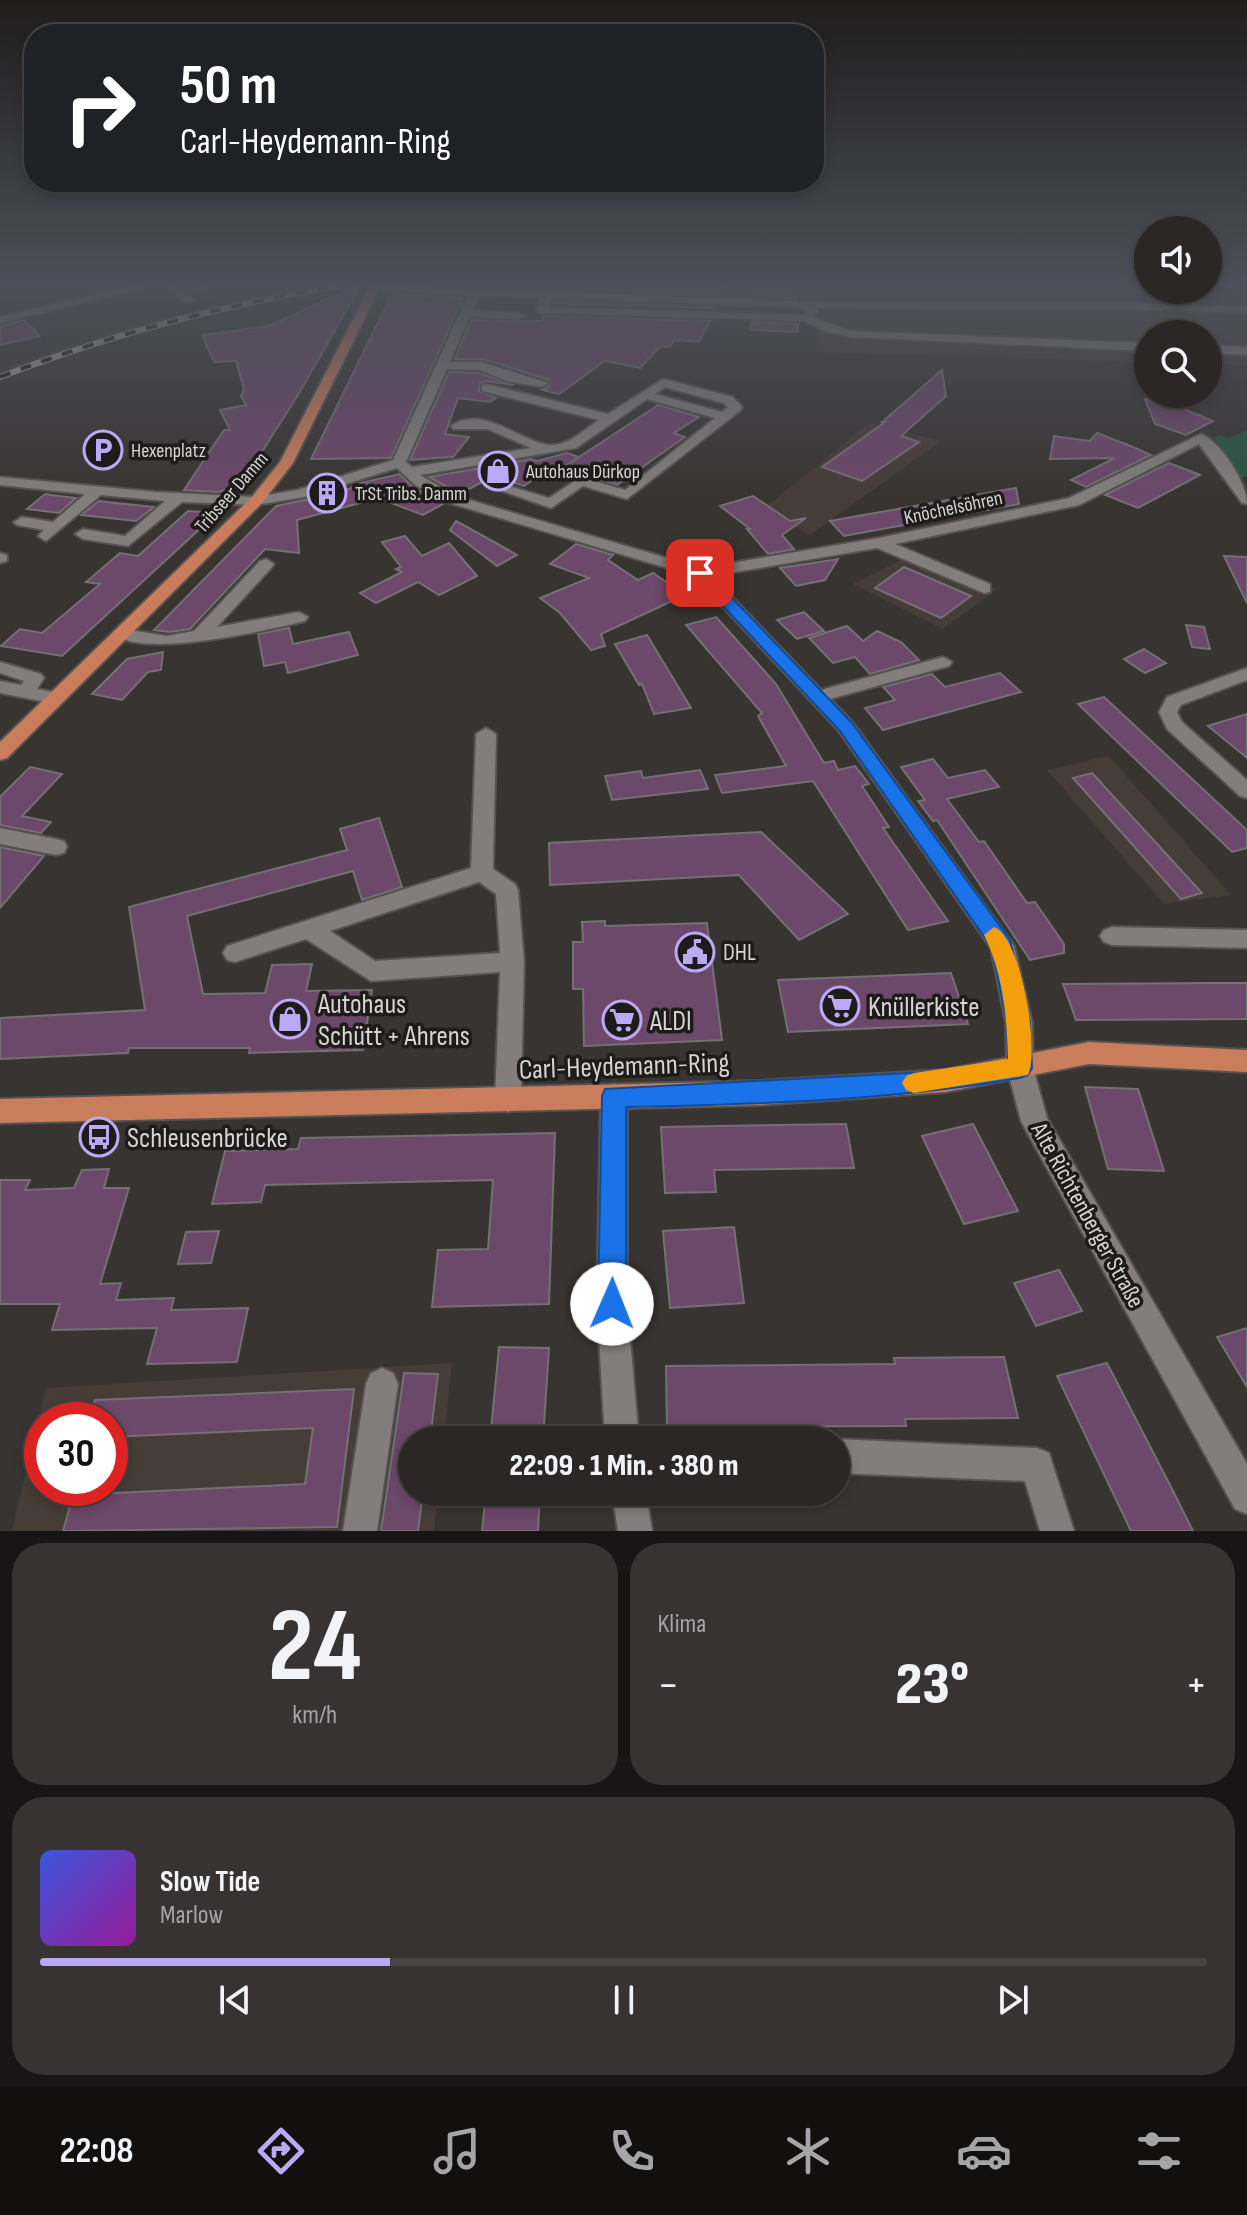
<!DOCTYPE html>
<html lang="de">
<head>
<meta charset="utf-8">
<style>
  body { margin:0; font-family:"Sofia Sans Condensed",sans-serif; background:#363332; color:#f1f3f6; height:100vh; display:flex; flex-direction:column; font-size:30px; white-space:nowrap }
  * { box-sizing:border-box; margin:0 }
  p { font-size:26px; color:#a5a5a7 }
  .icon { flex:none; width:44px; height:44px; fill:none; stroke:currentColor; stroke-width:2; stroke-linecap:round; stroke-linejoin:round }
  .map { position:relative; height:1531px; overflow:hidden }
  .panel { display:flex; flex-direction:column; gap:12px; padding:12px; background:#171515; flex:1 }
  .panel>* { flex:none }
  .banner { position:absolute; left:24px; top:24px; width:800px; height:168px; border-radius:32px; box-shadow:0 4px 12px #0003,0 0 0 2px #464443; background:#202124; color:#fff; overflow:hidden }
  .controls { position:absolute; left:1134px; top:216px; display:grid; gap:16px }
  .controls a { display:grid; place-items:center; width:88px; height:88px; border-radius:50%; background:#2a2726; box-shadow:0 4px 12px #0003,0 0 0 2px #464443; font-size:40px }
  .speed { position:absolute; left:24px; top:1402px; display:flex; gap:16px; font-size:40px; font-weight:700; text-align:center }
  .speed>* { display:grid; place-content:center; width:104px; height:104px; border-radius:50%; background:#2a2726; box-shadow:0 4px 12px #0003,0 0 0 2px #464443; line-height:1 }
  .speed .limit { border:12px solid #d22; background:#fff; color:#111 }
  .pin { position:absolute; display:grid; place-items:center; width:68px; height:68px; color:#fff; margin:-34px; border-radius:16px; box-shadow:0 4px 12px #0006 }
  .me { position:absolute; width:88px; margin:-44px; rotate:1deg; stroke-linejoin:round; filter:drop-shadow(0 0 6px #0008) }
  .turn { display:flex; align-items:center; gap:28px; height:168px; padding:0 24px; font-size:36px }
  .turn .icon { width:104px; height:104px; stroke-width:2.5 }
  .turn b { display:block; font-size:56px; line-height:68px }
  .big { font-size:60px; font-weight:800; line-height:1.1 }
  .panel .tile { flex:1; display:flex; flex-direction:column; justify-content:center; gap:12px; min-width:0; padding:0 28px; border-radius:32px; background:#363332 }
  .panel .dial { align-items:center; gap:0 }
  .dial b { font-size:104px; line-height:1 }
  .song { display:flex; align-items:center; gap:24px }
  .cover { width:96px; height:96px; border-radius:12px; background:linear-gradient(135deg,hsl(230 70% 55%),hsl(300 70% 35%)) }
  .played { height:8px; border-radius:4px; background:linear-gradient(90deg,#bca9f5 30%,#464443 30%) }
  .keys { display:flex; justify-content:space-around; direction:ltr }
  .heat { display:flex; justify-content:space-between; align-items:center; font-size:44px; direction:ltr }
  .panel .tiles { flex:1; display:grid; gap:12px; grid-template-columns:1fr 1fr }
  .tile:last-child { grid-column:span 2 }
  .trip { position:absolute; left:398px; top:1426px; width:452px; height:80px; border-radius:40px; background:#2a2726; box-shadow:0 4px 12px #0003,0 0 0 2px #464443; font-weight:800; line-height:80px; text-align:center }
  .menu { display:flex; height:128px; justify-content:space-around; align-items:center; background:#11100f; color:#a5a5a7 }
  .menu .icon { width:56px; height:56px }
  .menu .selected { color:#bca9f5 }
  .menu b { font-size:36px; color:#f1f3f6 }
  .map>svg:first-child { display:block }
</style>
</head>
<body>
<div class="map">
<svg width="1247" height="1531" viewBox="0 0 1247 1531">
  <rect width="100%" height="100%" fill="#383432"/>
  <g fill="#463c38" fill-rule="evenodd">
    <path d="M327,283h39l-177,33 -110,32 -79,30v-8l15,-6 112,-37 125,-31z"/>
    <path d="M611,283h537v7h60v-7h39v82l-39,-1v-30h-60v28l-332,-10 7,-51 -215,-10z"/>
    <path d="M869,423l72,18 -131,94 -48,-25z"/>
    <path d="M911,555l86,34 -54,40 -90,-45z"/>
    <path d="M1109,756l122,139 -67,9 -117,-134z"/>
    <path d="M452,1363l-8,77h-32v52h26l-4,39h-422l34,-143zM42,1420h68v68h-68z"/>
  </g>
  <path fill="#295542" d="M1247,430v47h-8l-26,-39 6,-3 10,3z"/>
  <g fill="#6c486a" stroke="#747073" stroke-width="2">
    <path d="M362,283l-64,112 -57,90 -22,7 -35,-2 40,-60h6l-10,-20 26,-5 -5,-9 3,-7 -8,-28 -22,1 -12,-27 67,-9z"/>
    <path d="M557,283l61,2 112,-2 -6,12 -169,-6z"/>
    <path d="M754,283l43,2v13l-44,-2z"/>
    <path d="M392,294l71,4 -72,160 -80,1z"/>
    <path d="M554,301l163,7 -164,-4z"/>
    <path d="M544,316l166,5 -11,21 -25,-2 -4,7 -9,-1 -21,22 -35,-7 -46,33 -17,-4 8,-4 -1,-6 -66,-21h-28l16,-39 70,1z"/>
    <path d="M24,320l16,16 -40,9v-19z"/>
    <path d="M751,322l47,2v8l-48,-2z"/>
    <path d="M942,370l4,26 -45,40 18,6 -57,39 -40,-14 63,-45h-3z"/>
    <path d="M449,372l30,1 35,12 -29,-4 -5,2 -1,8 17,7 -6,4 -32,-4 -13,36 24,3 -16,20 -43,3z"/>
    <path d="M1145,399l34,8 34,14 -27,14 -31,-11z"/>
    <path d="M658,405l41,12 -25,16 11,4 -68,48 -53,-18z"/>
    <path d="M1097,433l36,14 18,8 -65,32 -15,-7 44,-22 -65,1 4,-23 36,5z"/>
    <path d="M567,453l12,4 -29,19 -7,-3 -19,13 -31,-10 -33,18 -31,-17 102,-18 6,2z"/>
    <path d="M1169,463l31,12 -62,33 -33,-13z"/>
    <path d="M399,474l15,14 29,16 -20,11 -50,-19 2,3 -78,21 2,33 -34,-4 -75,80 -21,3 -15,-2 122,-124 67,-14 18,-9z"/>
    <path d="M1016,488l3,16 -175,32 -14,-15z"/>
    <path d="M45,494l6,1 25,3 -17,15 -32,-4z"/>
    <path d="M753,496l37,25 16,-3 -24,17 12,14 -26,5 -21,-25h3l-30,-23z"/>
    <path d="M99,501l17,2 38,4 -18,14 -55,-6z"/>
    <path d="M188,511l29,2 -155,143 -61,-10 19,-17 22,4 58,-49 -14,-2 34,-29 18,3z"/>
    <path d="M456,521l40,22 21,12 -20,11 -47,-36z"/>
    <path d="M405,536l17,20 27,-13 28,33 -38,19 -21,-13 -42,21 -16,-10 42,-21 -6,-3 5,-2 -19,-25z"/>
    <path d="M576,544l37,11 -5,5 30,20 15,-7 32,22 -84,39 4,12 -14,4 -31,-37 -20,-15 49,-20 -39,-14z"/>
    <path d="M1224,556l23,1v46z"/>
    <path d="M838,559l-13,21 -29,6 -16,-18z"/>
    <path d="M904,567l67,29 -30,22 -66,-30z"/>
    <path d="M804,612l20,19 -27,8 -20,-19z"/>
    <path d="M716,617l60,67 48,79 10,-2 4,9 17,-4 14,18 -7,2 27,41 -6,1 65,93 -40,9 -95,-149 -91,12 -7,-18 71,-9 -28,-50 4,-3 -76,-88z"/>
    <path d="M1186,625l18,2 6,22 -18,-2z"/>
    <path d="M847,626l16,15 14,-10 24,11 18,18 -49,14 -15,-17 -22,6 -24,-25z"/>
    <path d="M289,628l4,16 56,-12 9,23 -70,18 -3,-11 -21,4 -6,-32z"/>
    <path d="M647,635l44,73 -37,6 -12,-30 -3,1 -24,-41z"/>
    <path d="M1144,649l22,14 -21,10 -21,-14z"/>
    <path d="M163,652l-2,18 -13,2 -26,28 -30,-6 35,-35z"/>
    <path d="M1000,673l21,19 -138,38 -18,-22 30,-8 -12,-13 49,-13 13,13z"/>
    <path d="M1104,697l143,133v18l-15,4 -154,-148z"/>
    <path d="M1247,714v44l-39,-32z"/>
    <path d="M933,759l15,19 37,-8 14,17 -52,12 32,43 5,-1 43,62 8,-1 29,42v9l-34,7 -93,-140 -4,1 -15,-20 7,-1 -24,-33z"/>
    <path d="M30,767l32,7 -40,42 29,6 -10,11 -41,-8v-28z"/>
    <path d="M700,770l8,19 -96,11 -7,-24 36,-5 2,7z"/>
    <path d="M1092,773l110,120 -21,6 -108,-121z"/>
    <path d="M379,818l23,69 -40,13 -9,-29 -166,45 16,78 62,-1 7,-28 40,-1 -6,27 66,-1 -9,60 -114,3 1,-5h-121l-1,5 -128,6v-41l145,-8 -16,-103 218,-57 -7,-21z"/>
    <path d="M761,832l87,82 -49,26 -60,-65 -189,10 -1,-42z"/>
    <path d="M0,847l44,9 -44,52z"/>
    <path d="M605,921v5l102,-3 15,117 -138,6 -1,-57h-10v-47h10l-1,-20z"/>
    <path d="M951,973l17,51 -180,8 -10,-52z"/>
    <path d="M1209,983h38v36l-171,1 -13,-36z"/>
    <path d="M1085,1087l53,2 26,82 -56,-2z"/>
    <path d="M846,1124l8,44 -140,2 2,22 -51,1 -4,-66z"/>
    <path d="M973,1124l45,87 -54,13 -42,-88z"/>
    <path d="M555,1133l-6,171 -117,3 6,-57 50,-1 5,-69 -228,5 -4,17 -49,2 13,-53 73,-2 3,-11z"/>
    <path d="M109,1169l-5,19h25l-29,96 21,-1 -5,17 58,-2 -3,12 77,-2 -11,54 -90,2 10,-36 -105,2 8,-26h-60v-124h30l-5,10 49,-2 8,-18z"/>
    <path d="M734,1227l10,76 -74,5 -7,-77z"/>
    <path d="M219,1231l-8,32 -33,1 8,-32z"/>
    <path d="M1059,1270l23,41 -46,15 -22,-43z"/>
    <path d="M1247,1328v59l-30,-50z"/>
    <path d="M499,1347l50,1 -6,92h-53z"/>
    <path d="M1004,1357l14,61 -113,1 1,7 -239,1 -1,-61 229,-2 -1,-6z"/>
    <path d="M1107,1363l63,122 23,46h-62l-74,-155z"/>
    <path d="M404,1373l34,1 -8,66h-18v52h11l-5,39h-37z"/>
    <path d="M354,1389l-17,138 -274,4 10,-36 232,-11 8,-56 -203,9v-17h-21l6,-20z"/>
    <path d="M486,1492h54l-2,39h-56z"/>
  </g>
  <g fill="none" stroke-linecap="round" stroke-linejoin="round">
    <g stroke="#565252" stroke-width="4">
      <g id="minor">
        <path d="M53,283h23l-5,3z"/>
        <path d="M142,283h20l-162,40v-6z"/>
        <path d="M163,283h12l20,18 -9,2z"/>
        <path d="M192,283h12l4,5 -9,2z"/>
        <path d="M383,285l466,18h276l122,4v6l-122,-4 -310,-1 3,4 -4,5 36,14 298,12v8l-298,-14 -26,-6 -20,-10 -262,-8 -6,-3 5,-13 -62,-2 -7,15 47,3 6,3 -6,3 -50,-2 -19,45h32l66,21 -6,4 -35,-6 -27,-11 -33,-1 -41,93 6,5 119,-19 -43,-19h-35l-2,-3c31,-22 69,15 97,19 19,2 36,-15 51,-25l-117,-29v-6l4,-1 122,30 55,-35 70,18 9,10 -1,3 -114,89 -44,-13 -32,22 -66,-23 7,-4 57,17 32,-21 44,13 90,-72 -68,-19 -71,49 -156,27 36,21 245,72 178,-30 190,-40 132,-64c20,8 46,49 46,70l-5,-1 -43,-59 -120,61 -184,39 95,40v8l-6,1 -107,-45 -165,28 109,114 122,-33 9,5 -3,4 -119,33 23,24 161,223 18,77 1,45 14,50 200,346v50l-12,-5 -214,-388 -14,-53 -1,-45 -15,-75 -152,-217 -145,-155 -248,-74 -31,-17 -18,-17 -93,29 -48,8 -74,-3 -54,44 -45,-7 -8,-5 8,-5 42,7 40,-35 -64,-6 -55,46 -8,-5 6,-6 -27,-5 -3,-3 8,-5 31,5 32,-28 -85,-9v-8l156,15 100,5 41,-7 96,-30 75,-165 -89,-5 -1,-2zM552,298l252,10 2,4 -2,3 -255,-8zM665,387l58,16 5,4 -6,5 -67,-18z"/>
        <path d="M1208,345l39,2v8l-39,-2z"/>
        <path d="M0,553l7,2v6l-7,2z"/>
        <path d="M266,559l8,5 -2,3 -55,60 82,-15 9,5 -3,4c-36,9 -164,38 -190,13l9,-5 43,7 27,-5 66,-70z"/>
        <path d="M0,662l41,12 3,4 -7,11 26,5 2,4 -9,6 -56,-11v-12l21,4 3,-4 -24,-8z"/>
        <path d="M1247,668v12l-66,25 -4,7 5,10 65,58v18l-7,-2 -73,-67 -8,-17 8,-15z"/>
        <path d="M486,728l10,6 -3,135 22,15 3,6 6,72 -3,138 -4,8 -9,4 -9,-4 -4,-8 5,-128 -129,9 -65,-42 -71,23 -8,-2 -4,-7 4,-7 244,-78 5,-134zM479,882l17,12 4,59 -125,8 -45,-30z"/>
        <path d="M0,828l56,11 8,2 3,6 -3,6 -8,2 -56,-11z"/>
        <path d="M1112,927l135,3v18l-135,-3 -8,-3 -4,-6 4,-6z"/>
        <path d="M614,1084l9,4 4,8v208l12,136h-34l-8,-136 4,-208 4,-8z"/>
        <path d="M382,1368l11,5 5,11 -21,147h-34l23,-147 5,-11z"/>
        <path d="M836,1439l201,9 12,5 25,78h-34l-15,-50 -189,-8z"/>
        <path d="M612,1492h34l6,39h-34z"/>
      </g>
    </g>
    <g stroke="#565252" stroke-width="4">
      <g id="major">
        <path d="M372,283h10l-89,180 -32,41 -254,254 -7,2v-18l251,-244 29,-36z"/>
        <path d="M1089,1042l158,8v22l-158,-8 -144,28 -186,13 -759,18v-24l759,-18 186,-11z"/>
      </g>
    </g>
    <use href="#minor" fill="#837e7d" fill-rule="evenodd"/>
    <use href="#major" fill="#ca7d5a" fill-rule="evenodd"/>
    <g stroke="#a8a5a4" stroke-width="6">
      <g id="rail">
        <path d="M1221,283l26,1"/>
        <path d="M0,377c116,-45 235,-75 358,-94"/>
      </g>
    </g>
    <use href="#rail" stroke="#1e1c1b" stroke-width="4" stroke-dasharray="11" stroke-linecap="butt"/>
  </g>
  <linearGradient id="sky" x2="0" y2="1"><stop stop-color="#1f1d1c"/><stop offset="0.57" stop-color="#4d505a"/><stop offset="1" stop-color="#4d505a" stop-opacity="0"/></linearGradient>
  <rect width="1247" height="498" fill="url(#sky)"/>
  <path fill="#1a73e8" stroke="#114b97" stroke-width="2" d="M695,570h10l147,153 158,217 20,83 2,45 -4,7 -8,3c-130,23 -262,26 -394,29v197l-4,10 -10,4 -10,-4 -4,-10 4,-208 3,-7 340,-18 63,-11 -1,-37 -15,-75 -152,-217 -145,-155z"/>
  <path fill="#f59e0b" d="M994,927c27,9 46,124 34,148l-114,18 -8,-3 -4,-7 4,-7 8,-3 94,-14c-1,-42 -5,-86 -24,-124z"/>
  <defs>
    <g id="parking-ring" transform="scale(2)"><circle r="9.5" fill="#1e1c1b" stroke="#bca9f5" stroke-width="1.5"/><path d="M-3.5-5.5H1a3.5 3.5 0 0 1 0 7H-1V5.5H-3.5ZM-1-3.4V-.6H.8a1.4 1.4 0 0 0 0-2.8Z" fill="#bca9f5"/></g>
    <g id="shop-ring" transform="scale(2)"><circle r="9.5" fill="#1e1c1b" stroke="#bca9f5" stroke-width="1.5"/><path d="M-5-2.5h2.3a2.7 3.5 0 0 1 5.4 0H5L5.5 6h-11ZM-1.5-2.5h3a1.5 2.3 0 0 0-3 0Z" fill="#bca9f5"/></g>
    <g id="building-ring" transform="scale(2)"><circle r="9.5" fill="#1e1c1b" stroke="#bca9f5" stroke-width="1.5"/><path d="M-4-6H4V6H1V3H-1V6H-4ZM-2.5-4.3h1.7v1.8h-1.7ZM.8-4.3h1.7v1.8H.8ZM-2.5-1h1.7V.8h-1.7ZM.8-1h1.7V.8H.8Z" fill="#bca9f5"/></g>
    <g id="civic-ring" transform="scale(2)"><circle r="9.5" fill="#1e1c1b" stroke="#bca9f5" stroke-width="1.5"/><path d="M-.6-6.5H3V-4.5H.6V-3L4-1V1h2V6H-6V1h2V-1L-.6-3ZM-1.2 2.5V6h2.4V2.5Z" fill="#bca9f5"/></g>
    <g id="supermarket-ring" transform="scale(2)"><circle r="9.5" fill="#1e1c1b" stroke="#bca9f5" stroke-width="1.5"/><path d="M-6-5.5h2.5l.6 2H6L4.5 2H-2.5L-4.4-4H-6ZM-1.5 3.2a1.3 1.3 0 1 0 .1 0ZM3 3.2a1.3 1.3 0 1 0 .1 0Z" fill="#bca9f5"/></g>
    <g id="bus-ring" transform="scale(2)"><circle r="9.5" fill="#1e1c1b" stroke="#bca9f5" stroke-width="1.5"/><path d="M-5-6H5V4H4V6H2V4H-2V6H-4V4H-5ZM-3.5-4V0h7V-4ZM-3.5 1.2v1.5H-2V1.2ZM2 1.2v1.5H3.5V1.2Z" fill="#bca9f5"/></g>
  </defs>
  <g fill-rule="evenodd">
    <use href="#parking-ring" x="103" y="450"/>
    <use href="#shop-ring" x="498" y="471"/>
    <use href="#building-ring" x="327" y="493"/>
    <use href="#civic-ring" x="695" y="952"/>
    <use href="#supermarket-ring" x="840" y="1006"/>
    <use href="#shop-ring" x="290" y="1019"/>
    <use href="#supermarket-ring" x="622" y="1020"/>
    <use href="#bus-ring" x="99" y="1137"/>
  </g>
  <g text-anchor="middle" stroke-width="7" stroke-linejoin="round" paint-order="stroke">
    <g font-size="20" fill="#d7d4d3" stroke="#1e1c1b" text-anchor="start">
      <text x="131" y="457">Hexenplatz</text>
      <text x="526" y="478">Autohaus Dürkop</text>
      <text x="355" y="500">TrSt Tribs. Damm</text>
    </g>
    <g font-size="20" fill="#d7d4d3" stroke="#1e1c1b">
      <text transform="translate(231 492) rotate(-49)" y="7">Tribseer Damm</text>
      <text transform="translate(953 507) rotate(-12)" y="7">Knöchelsöhren</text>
    </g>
    <g font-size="24" fill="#d7d4d3" stroke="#1e1c1b" text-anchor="start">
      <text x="723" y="960">DHL</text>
    </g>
    <g font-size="24" fill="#d7d4d3" stroke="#1e1c1b">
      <text transform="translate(1088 1215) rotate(61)" y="8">Alte Richtenberger Straße</text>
    </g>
    <g font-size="28" fill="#d7d4d3" stroke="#1e1c1b" text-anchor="start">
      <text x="318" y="1013">Autohaus<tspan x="318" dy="32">Schütt + Ahrens</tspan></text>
      <text x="868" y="1016">Knüllerkiste</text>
      <text x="650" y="1030">ALDI</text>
      <text x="127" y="1147">Schleusenbrücke</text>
    </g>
    <g font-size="28" fill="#d7d4d3" stroke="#1e1c1b">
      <text transform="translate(624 1065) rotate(-2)" y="10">Carl-Heydemann-Ring</text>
    </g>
  </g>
</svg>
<div class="controls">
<a><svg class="icon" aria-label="sound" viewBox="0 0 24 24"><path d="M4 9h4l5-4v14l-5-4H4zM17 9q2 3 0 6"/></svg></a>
<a><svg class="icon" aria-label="search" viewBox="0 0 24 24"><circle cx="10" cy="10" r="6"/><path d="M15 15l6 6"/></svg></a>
</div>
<div class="speed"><div class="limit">30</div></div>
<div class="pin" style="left:700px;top:573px;background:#d93025"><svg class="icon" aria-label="arrive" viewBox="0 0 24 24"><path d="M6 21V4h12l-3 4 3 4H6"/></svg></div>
<svg class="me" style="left:612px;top:1304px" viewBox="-20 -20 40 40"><circle r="19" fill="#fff"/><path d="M0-13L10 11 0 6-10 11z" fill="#1a73e8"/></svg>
<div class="trip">22:09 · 1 Min. · 380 m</div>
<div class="banner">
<div class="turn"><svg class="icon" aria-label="right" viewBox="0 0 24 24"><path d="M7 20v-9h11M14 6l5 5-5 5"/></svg><div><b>50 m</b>Carl-Heydemann-Ring</div></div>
</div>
</div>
<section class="panel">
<div class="tiles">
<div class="tile dial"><b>24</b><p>km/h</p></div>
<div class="tile"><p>Klima</p>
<div class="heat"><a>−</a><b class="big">23°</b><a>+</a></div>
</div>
<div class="tile">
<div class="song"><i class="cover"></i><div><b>Slow Tide</b><p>Marlow</p></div></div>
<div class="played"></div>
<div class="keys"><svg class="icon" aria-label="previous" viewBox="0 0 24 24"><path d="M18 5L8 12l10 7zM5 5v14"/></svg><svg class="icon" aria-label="pause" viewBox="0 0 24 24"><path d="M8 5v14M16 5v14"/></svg><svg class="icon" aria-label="next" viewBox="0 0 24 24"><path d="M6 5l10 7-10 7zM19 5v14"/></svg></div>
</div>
</div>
</section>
<nav class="menu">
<b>22:08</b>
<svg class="icon selected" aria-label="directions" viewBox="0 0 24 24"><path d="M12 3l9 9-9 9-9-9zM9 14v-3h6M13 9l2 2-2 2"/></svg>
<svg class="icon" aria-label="music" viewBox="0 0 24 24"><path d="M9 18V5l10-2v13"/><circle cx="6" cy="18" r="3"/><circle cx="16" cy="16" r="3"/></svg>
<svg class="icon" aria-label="phone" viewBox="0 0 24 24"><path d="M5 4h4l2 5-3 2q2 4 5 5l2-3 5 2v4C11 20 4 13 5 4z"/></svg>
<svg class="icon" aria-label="climate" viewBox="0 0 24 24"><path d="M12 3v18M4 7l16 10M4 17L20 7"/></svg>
<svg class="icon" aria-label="car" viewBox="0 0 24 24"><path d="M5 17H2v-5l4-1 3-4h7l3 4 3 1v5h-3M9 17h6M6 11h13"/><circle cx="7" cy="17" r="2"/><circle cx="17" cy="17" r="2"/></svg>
<svg class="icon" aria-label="filters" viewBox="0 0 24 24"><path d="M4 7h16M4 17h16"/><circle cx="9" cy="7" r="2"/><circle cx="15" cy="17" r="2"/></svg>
</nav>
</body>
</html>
